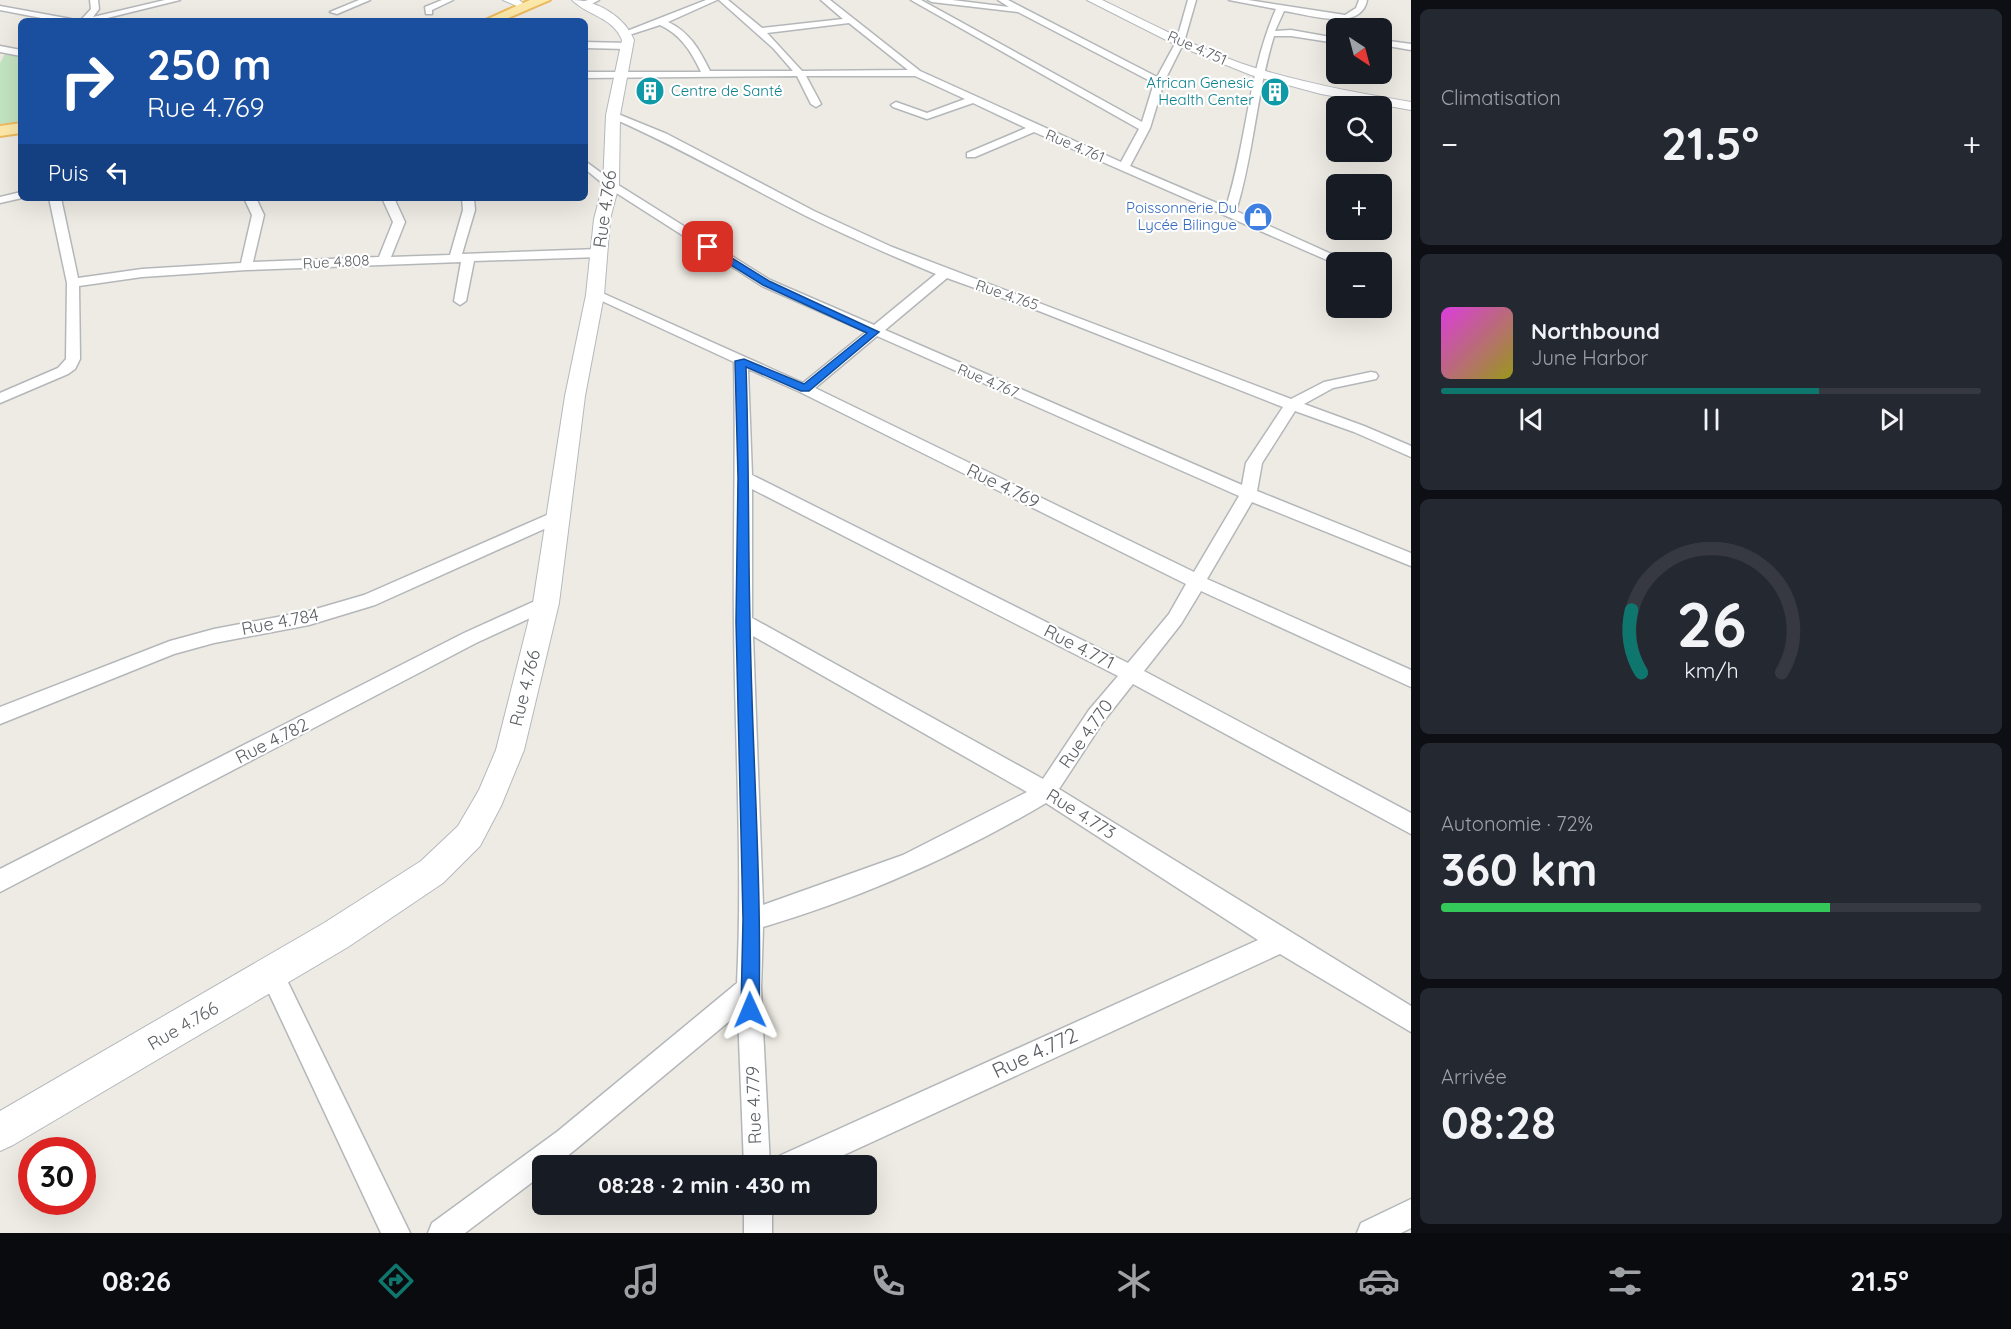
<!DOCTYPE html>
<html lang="fr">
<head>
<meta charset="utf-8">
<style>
  body { margin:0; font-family:Quicksand,sans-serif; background:#242831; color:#f1f3f6; height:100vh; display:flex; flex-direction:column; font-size:22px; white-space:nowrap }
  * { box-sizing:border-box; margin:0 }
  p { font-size:20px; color:#9ea1a6 }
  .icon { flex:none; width:33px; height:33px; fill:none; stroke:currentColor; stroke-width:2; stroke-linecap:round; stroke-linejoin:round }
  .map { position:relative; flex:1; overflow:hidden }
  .details { display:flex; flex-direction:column; gap:9px; padding:9px; background:#0d0f14; width:600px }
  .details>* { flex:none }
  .banner { position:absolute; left:18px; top:18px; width:570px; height:183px; border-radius:9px; box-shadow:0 6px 24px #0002; background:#1a4fa0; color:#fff; overflow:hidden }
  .needle { width:39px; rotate:144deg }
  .fabs { position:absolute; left:1326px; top:18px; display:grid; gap:12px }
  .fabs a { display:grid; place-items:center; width:66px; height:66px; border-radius:9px; background:#171b24; box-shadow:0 6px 24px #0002; font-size:30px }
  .speed { position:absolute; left:18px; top:1137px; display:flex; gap:12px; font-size:30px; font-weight:700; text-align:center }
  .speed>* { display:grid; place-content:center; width:78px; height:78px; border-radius:50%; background:#171b24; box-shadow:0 6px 24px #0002; line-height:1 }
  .speed .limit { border:9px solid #d22; background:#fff; color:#111 }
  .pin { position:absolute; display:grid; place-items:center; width:51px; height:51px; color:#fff; margin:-26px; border-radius:12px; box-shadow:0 3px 9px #0006 }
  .me { position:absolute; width:66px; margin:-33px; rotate:359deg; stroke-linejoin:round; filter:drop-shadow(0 0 4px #0008) }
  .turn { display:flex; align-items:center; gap:21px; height:126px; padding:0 30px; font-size:27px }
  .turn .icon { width:78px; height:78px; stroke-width:2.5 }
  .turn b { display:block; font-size:42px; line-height:51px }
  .then { display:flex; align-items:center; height:57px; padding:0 30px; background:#0003; gap:12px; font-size:22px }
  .big { font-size:45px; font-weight:700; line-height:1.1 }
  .details .widget { flex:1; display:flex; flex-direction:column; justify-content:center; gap:9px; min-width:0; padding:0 21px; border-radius:9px; background:#242831 }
  .details .dial { align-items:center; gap:0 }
  .dial svg { height:156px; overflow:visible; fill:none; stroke:#363941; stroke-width:7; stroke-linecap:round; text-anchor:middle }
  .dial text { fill:#f1f3f6; stroke:none }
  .song { display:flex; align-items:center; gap:18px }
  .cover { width:72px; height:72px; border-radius:9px; background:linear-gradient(135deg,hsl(300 70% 55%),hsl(60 70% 35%)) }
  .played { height:6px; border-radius:3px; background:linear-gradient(90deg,#0f766e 70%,#363941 70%) }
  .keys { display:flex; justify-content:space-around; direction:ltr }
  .heat { display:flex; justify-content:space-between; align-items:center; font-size:33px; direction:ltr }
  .charge { height:9px; border-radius:4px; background:linear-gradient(90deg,#34c759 72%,#363941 0) }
  .trip { position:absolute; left:532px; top:1155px; width:345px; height:60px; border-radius:9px; background:#171b24; box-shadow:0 6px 24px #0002; font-weight:700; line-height:60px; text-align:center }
  .menu { display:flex; height:96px; justify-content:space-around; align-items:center; background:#090b0e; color:#9ea1a6 }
  .menu .icon { width:42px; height:42px }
  .menu .on { color:#0f766e }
  .menu b { font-size:27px; color:#f1f3f6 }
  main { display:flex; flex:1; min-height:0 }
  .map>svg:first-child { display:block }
</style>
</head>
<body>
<main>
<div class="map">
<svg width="1411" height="1233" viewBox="0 0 1411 1233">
  <rect width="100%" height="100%" fill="#eeebe4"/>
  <path fill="#c3e4c1" d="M5,54l16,2v65l-21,3v-61z"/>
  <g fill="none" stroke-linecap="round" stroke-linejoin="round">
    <g stroke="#b4b7ba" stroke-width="3">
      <g id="street">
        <path d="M90,0h8l1,9 -6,8 72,-17h15l-85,21h-15l11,-12z"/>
        <path d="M359,0h11l-33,14 -7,-2z"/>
        <path d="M442,0h11l-21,10v4h-6l-1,-7z"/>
        <path d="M588,0h11l-11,6h-6v-4z"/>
        <path d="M706,0h11l-49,22c22,10 32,29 42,49h83l-20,-23 -54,-48h9l34,28 81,-9 -22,-19h9l90,71 201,91 18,-33 -228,-129h10l221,122 12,-39 -136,-71 -86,-10 -4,-2h24l57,7 -11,-7h10l149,77 19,-35 12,-42h8l-12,42 -20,40 -14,46 -20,38 96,41c21,-65 22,-135 50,-198l-47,-9h19l97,15 11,-7 3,-8h8c-6,33 -60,14 -83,11l-9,20 16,-1 45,8v5l-45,-7h-17c-18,58 -20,118 -38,175l113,51 -13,2 -302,-132 -59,25h-8v-4l59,-25 -53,-25 -46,16 -34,-12 -2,-2 5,-3 31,11 38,-14 -50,-23h-109l15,28 -5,3 -5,-3 -14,-28 -212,2v-6h116c-10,-21 -20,-37 -41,-47l-34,11 -4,-3zM849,23l59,47 -106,1 -35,-38z"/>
        <path d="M0,6l71,13 4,2h-18l-57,-11z"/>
        <path d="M1382,40l29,4v6l-29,-5z"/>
        <path d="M585,42l42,1 4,3 -4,3 -42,-1z"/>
        <path d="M0,46l21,4v6l-21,-4z"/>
        <path d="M613,112l54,22 147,77 78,36 399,152 33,-17 47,-10 5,1 2,3 -2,3 -43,9 -29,16 60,22 47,20v11l-57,-25 -59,-21 -33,52 -5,28 154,62v13l-159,-64 -45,77 204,91v17l-210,-96 -20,33 -37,47 267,142v21l-278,-150 -30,38 -44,67 352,217v26l-131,-78 -460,212h-44l3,-10 479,-216 -212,-137c-88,52 -185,95 -283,124l-2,62 9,177h-26l-6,-152 -162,135 -21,17h-12v8l-78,59h-37l4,-10 126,-92 179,-148c6,-120 -2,-240 -3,-360 -1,-87 2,-174 0,-261l-145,-67 1,-3h10l203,91 63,-51 -104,-46 -155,-99 -22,-18v-8l30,22 155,97 104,45 62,-51c-44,-18 -87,-37 -130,-58 -65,-33 -129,-70 -196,-99v-4zM947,278l92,33 244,96 -37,56 -4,22 -357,-155zM877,336l362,160 -45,76 -379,-184zM748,369l52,23 386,192 -17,30 -41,49 -376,-188zM752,489l366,187 -29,34 -46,69 -291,-161zM753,636l274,156 -124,63 -140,50z"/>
        <path d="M21,192l1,6 -22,5v-6z"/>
        <path d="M49,198h12l17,80 64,-9 99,-6 11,-48 -8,-17h12l8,17 -11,47 126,-5 14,-35 -11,-24h12l11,24 -14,35 59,-2 13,-45 -1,-12h12l1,12 -13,44 137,-5 6,4 -6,4 -125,4 -8,40 -6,4 -6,-4 7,-39 -215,8 -104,7 -63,9 1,73 -5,10 -7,5 -68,29v-10l58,-25 8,-9 1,-76z"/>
        <path d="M556,511l6,2 2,4 -2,4 -187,84 -66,20 -95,18 -40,11 -174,70v-17l170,-66 44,-12 95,-18 55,-16z"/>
        <path d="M546,596l6,2 3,5 -3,5 -76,35 -476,249v-23l464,-236z"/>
        <path d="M272,962l8,4 130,267h-29l-121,-259 4,-8z"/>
        <path d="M1411,1199v29l-10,5h-44l4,-10z"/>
        <rect x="744" y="1204" width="28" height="29"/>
      </g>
    </g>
    <g stroke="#b5b9bd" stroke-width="2">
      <g id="secondary">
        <path d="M503,0h16l4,3 -6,3z"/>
        <path d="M572,0c25,0 53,17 62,40l-14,75 -1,70 -9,34 -6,76 -19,101 -26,207 -35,147 -23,56 -21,40 -37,37 -95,64 -335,198 -13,6v-40l324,-188 97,-62 37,-35 21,-36 17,-40 37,-147 32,-207 21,-101 8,-76 9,-34 3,-70 16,-75c-9,-23 -34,-24 -50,-40z"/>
        <path d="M1087,0h15c46,22 91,46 138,63 56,19 113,29 171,39v8l-90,-16 -70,-19 -75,-30z"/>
      </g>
    </g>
    <g stroke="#ecba5e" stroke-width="4">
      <g id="primary">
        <path d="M530,0h20l-49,21h-18z"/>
        <path d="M21,123v10l-21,3v-10z"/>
      </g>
    </g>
    <use href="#street" fill="#fff" fill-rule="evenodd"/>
    <use href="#secondary" fill="#fff" fill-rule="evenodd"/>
    <use href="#primary" fill="#fce9aa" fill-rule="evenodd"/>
  </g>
  <path fill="#1a73e8" stroke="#114b97" stroke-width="1.5" d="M705,245h6l58,36 110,51 -70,59h-8l-55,-24c3,85 2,170 4,255 2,130 12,258 9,388l-3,6 -6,3 -7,-3 -2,-6 2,-91 -7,-297 2,-144 -3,-117 9,-2 60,25 63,-51 -104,-48 -58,-36z"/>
  <defs>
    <g id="building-disc" transform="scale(1.5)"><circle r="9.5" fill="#0f9aa8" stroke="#fff"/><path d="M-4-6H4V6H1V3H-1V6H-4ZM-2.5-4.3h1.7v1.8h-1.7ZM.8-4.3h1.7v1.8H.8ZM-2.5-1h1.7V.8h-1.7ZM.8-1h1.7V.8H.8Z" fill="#fff"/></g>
    <g id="shop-disc" transform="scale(1.5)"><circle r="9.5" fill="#3f7fe0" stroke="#fff"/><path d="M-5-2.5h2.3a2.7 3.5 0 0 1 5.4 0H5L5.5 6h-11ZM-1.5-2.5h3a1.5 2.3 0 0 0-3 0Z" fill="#fff"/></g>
  </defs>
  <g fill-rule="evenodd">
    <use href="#building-disc" x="650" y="91"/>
    <use href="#building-disc" x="1275" y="92"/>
    <use href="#shop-disc" x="1258" y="217"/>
  </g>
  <g text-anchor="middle" stroke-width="4.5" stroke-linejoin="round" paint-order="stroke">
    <g font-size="15" fill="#5c6064" stroke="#fff">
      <text transform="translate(1197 48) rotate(24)" y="5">Rue 4.751</text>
      <text transform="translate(1075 146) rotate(23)" y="5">Rue 4.761</text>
      <text transform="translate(336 262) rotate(-3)" y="5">Rue 4.808</text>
      <text transform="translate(1007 295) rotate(19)" y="5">Rue 4.765</text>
      <text transform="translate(988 381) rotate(23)" y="5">Rue 4.767</text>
    </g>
    <g font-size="15" fill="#0d838f" stroke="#fff" text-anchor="end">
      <text x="1254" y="88">African Genesic<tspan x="1254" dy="17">Health Center</tspan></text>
      <text x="671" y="96" text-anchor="start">Centre de Santé</text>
    </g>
    <g font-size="15" fill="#366cbe" stroke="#fff" text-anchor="end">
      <text x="1237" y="213">Poissonnerie Du<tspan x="1237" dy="17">Lycée Bilingue</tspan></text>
    </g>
    <g font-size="18" fill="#5c6064" stroke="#fff">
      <text transform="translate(605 209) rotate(-82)" y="6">Rue 4.766</text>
      <text transform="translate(1003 486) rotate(26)" y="6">Rue 4.769</text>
      <text transform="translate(280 622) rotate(-11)" y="6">Rue 4.784</text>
      <text transform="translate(1079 647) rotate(27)" y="6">Rue 4.771</text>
      <text transform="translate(525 688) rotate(-76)" y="6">Rue 4.766</text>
      <text transform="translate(1086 734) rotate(-55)" y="6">Rue 4.770</text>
      <text transform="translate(272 741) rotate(-27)" y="6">Rue 4.782</text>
      <text transform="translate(1081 814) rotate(32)" y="6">Rue 4.773</text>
      <text transform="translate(183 1026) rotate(-30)" y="6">Rue 4.766</text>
      <text transform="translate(754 1105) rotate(-92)" y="6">Rue 4.779</text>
    </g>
    <g font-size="21" fill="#5c6064" stroke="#fff">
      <text transform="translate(1035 1053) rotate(-25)" y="7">Rue 4.772</text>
    </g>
  </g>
</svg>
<div class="fabs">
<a><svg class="needle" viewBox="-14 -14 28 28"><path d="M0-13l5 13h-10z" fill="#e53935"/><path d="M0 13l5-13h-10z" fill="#9ea1a6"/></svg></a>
<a><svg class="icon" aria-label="search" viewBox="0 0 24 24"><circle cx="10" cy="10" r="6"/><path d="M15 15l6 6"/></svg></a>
<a>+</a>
<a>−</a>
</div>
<div class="speed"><div class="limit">30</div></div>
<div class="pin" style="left:708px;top:247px;background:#d93025"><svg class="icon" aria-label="arrive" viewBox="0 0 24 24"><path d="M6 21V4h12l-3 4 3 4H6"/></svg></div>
<svg class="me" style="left:750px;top:1010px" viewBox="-20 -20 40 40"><path d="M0-17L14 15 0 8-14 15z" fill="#1a73e8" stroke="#fff" stroke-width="4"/></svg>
<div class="trip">08:28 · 2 min · 430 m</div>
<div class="banner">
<div class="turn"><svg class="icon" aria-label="right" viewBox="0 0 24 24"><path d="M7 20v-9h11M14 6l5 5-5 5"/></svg><div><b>250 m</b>Rue 4.769</div></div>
<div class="then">Puis<svg class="icon" aria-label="left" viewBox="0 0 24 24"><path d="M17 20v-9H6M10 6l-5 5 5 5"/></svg></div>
</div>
</div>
<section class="details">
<div class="widget"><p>Climatisation</p>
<div class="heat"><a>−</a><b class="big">21.5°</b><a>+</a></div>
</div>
<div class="widget">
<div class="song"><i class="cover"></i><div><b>Northbound</b><p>June Harbor</p></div></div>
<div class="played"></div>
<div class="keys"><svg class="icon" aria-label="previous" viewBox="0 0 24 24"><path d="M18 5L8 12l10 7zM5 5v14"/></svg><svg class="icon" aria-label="pause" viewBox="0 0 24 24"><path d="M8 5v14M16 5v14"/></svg><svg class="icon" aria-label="next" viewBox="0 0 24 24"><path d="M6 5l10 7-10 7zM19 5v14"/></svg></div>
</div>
<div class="widget dial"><svg viewBox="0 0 100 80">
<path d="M14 69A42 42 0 1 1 86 69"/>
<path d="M14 69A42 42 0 0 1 9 37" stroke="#0f766e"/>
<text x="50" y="56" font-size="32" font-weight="700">26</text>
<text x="50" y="72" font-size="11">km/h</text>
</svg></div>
<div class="widget"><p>Autonomie · 72%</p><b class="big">360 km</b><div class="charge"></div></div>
<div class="widget"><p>Arrivée</p><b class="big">08:28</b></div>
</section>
</main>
<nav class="menu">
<b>08:26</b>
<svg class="icon on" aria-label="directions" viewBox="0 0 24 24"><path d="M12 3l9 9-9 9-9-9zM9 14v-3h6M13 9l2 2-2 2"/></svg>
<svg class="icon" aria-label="music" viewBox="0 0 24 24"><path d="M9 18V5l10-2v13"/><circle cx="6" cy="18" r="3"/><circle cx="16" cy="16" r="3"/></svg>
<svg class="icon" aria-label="phone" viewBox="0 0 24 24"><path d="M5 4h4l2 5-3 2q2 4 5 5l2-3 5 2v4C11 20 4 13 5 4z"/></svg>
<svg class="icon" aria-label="climate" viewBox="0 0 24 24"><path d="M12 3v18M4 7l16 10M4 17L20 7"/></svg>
<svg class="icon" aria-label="car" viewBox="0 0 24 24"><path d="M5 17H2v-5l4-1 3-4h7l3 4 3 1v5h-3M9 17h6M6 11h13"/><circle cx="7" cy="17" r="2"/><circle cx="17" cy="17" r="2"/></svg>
<svg class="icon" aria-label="filters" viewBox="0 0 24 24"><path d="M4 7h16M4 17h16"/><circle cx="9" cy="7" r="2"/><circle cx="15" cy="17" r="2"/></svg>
<b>21.5°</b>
</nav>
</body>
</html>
